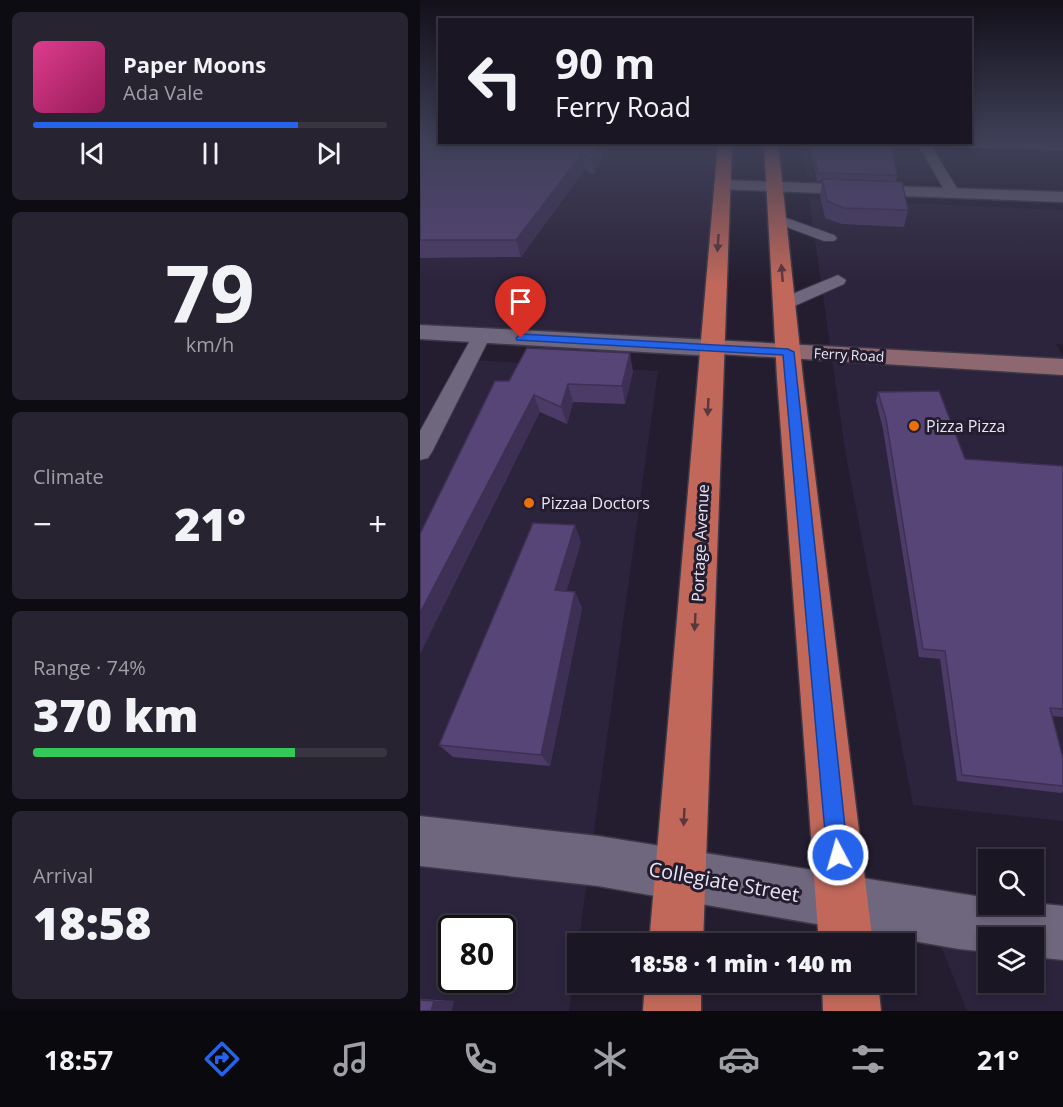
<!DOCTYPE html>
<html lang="en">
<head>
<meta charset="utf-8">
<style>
  body { margin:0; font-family:"Open Sans",sans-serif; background:#272330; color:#f1f3f6; height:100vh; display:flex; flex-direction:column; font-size:22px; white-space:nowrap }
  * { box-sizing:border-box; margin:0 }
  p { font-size:20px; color:#9f9fa6 }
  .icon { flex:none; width:33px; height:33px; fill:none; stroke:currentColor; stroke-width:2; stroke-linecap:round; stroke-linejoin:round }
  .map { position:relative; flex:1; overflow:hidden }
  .sheet { display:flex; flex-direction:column; gap:12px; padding:12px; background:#0e0c13; width:420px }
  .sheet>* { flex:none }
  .top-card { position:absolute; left:18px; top:18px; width:534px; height:126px; border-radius:0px; box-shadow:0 3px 9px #0003,0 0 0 2px #383541; background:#1a1623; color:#f1f3f6; overflow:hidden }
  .controls { position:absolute; left:558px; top:849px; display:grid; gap:12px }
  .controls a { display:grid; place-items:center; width:66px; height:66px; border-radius:0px; background:#1a1623; box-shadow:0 3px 9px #0003,0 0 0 2px #383541; font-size:30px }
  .speed { position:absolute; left:18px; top:915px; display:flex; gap:12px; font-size:30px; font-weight:700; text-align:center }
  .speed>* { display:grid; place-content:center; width:78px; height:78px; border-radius:50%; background:#1a1623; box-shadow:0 3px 9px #0003,0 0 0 2px #383541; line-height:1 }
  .speed .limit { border:3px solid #111; border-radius:9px; background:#fff; color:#111 }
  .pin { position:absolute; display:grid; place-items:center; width:51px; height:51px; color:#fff; margin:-62px -26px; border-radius:50% 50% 50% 0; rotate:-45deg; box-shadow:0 0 6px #0007 }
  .pin .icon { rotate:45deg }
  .me { position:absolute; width:66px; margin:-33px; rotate:354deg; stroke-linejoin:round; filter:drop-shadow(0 0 4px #0008) }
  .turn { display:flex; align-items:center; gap:21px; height:126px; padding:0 18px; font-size:27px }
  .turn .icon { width:78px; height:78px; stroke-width:2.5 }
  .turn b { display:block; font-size:42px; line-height:51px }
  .big { font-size:45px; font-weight:800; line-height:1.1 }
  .sheet .tile { flex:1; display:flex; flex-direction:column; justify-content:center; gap:9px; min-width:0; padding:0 21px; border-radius:9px; background:#272330 }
  .sheet .dial { align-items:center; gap:0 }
  .dial b { font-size:78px; line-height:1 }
  .song { display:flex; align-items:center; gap:18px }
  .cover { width:72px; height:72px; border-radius:9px; background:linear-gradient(135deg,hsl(330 70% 55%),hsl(330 70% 35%)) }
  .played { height:6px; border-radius:3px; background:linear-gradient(90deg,#2563eb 75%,#383541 75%) }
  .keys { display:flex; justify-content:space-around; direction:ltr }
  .heat { display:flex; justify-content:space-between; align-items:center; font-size:33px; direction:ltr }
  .charge { height:9px; border-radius:4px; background:linear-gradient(90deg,#34c759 74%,#383541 0) }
  .trip { position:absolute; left:147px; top:933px; width:348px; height:60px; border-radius:0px; background:#1a1623; box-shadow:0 3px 9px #0003,0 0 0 2px #383541; font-weight:800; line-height:60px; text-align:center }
  .tab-bar { display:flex; height:96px; justify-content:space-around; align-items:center; background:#0a090e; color:#9f9fa6 }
  .tab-bar .icon { width:42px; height:42px }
  .tab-bar .selected { color:#2563eb }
  .tab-bar b { font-size:27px; color:#f1f3f6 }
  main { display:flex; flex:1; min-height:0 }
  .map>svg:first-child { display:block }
</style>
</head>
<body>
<main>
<section class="sheet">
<div class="tile">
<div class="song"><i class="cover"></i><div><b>Paper Moons</b><p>Ada Vale</p></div></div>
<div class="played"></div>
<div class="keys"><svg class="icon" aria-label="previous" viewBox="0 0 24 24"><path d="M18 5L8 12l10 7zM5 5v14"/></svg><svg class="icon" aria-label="pause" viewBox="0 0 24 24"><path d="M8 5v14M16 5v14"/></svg><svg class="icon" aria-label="next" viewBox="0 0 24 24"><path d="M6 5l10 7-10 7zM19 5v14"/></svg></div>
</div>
<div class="tile dial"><b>79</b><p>km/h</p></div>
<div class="tile"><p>Climate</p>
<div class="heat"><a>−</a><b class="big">21°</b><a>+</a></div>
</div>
<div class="tile"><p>Range · 74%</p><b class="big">370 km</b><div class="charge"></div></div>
<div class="tile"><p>Arrival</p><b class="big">18:58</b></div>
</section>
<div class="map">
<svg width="643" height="1011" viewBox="0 0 643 1011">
  <rect width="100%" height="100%" fill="#231d2f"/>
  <g fill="#2c243c" fill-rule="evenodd">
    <path d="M0,143h305l-13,205 -292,-16z"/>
    <path d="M381,143h119l22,38 -135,-4z"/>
    <path d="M389,199l254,11v134h-7l7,12v465l-150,-16 -67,-349z"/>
    <path d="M52,360l186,11 -89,640h-149v-550zM32,928h50v52h-50z"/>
    <path d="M504,904l139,17v90h-96zM568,938h46v44h-46z"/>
  </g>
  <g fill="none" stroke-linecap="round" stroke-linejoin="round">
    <g stroke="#3d3847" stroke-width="2">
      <g id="service">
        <path d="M497,143l146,1v6l-132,-4 29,47 -7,4 -7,-4z"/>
        <path d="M358,215l56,20 3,3 -3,3h-10l-51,-19 -2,-3z"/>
        <path d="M418,275l8,5 -2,4 -54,24h-12l-3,-4 3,-4z"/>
        <path d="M62,329l7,2 2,4 -59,117 -4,6 -8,2v-29l53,-96 2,-4z"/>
      </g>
    </g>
    <g stroke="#3d3847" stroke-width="3">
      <g id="minor">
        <path d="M302,180l341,12v10l-347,-13 -2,-4 2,-4z"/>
        <path d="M0,325l292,15 9,3 4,5 -4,5 -9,3 -292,-17z"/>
        <path d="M0,816l178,20 390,62v6l46,-1 29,3v54l-29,-3v-19h-46v14l-29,-3 -361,-63 -178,-20z"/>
      </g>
    </g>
    <g stroke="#3d3847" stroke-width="3">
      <path id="secondary" d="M292,340l351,19v16l-360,-22 -4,-5 4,-5z"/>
    </g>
    <g stroke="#3d3847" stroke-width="3">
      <g id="trunk">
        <path d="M298,143h14l-29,801h-54z"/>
        <path d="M344,143h14l25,235 70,566h-54l-42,-566z"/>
        <path d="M225,982h56v29h-58z"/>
        <path d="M402,982h56l3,29h-58z"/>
      </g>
    </g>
    <use href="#service" fill="#6e677d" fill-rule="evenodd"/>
    <use href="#minor" fill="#6e677d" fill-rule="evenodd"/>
    <use href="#secondary" fill="#8d6870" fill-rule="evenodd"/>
    <use href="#trunk" fill="#c1685a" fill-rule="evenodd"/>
  </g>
  <g fill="#4c3b67">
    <path d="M0,143h187l-13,32 -9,-6 -64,88 -101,1z"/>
    <path d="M390,143h81l6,32 -1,7 12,28 -4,17 -62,-3 -17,-6 -5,-23 2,-14h-5z"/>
    <path d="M213,371l-8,33 -52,-2 -6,22 -27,-12 -31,-31z"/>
    <path d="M458,392l87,67 98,7v251l-11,-1 11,42v33l-2,2 -104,-12 -17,-122 -21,-2 -36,-228 -7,-28z"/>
    <path d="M161,542l-15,49 9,1 7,16 -32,158 -97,-9 -14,-12z"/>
    <path d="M0,999l34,2 -3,10h-31z"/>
  </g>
  <g fill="#3e3054">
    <path d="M179,143h8l-13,32 -2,-16z"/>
    <path d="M162,154l3,15 -64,88 -5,-17z"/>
    <path d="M210,353l3,18 -8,33 -3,-18z"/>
    <path d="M148,384l5,18 -6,22 -6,-17z"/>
    <path d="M114,395l6,17 -120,242v-41z"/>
    <path d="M155,525l6,17 -19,64 -7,-16z"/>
    <path d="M155,592l7,16 -32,158 -9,-11z"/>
    <path d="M14,1001h20l-3,10h-20z"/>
  </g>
  <g fill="#584578" stroke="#3e3054" stroke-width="1.5">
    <path d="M0,143h179l-7,16 -10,-5 -66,86h-96z"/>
    <path d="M392,143h79l6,32 -79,-2z"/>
    <path d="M402,179l80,3 6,28 -64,-2 -17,-7z"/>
    <path d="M107,348l103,5 -8,33 -54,-2 -7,23 -27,-12 -114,218v-79l75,-153h14z"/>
    <path d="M519,391l26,68 98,7v243l-13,-1 13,50v28l-101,-11 -17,-124 -22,-2 -37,-230 -8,-27z"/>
    <path d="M113,523l42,2 -20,65 20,2 -34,163 -102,-10z"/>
    <path d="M0,1000l14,1 -3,10h-11z"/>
  </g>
  <defs><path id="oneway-solid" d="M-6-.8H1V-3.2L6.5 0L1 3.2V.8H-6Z" transform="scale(1.5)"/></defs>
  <g fill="#5a373e">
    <use href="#oneway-solid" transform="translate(298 243) rotate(94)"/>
    <use href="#oneway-solid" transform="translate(362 273) rotate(-95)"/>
    <use href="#oneway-solid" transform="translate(288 407) rotate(93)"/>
    <use href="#oneway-solid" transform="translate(275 622) rotate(93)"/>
    <use href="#oneway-solid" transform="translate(264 817) rotate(93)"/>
  </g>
  <linearGradient id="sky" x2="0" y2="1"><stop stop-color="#13101a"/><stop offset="0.5" stop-color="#3f4058"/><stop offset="1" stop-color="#3f4058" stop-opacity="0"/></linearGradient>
  <rect width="643" height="284" fill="url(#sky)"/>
  <path fill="#2563eb" stroke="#184099" stroke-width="1.5" d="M101,334l267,15 6,3 54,503 -3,7 -7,3 -8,-3 -3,-7 -44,-500 -266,-15 -1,-2z"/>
  <g fill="#e8710a" stroke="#231d2f" stroke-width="2">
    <circle cx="494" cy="426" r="6"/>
    <circle cx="109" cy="503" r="6"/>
  </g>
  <g text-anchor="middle" stroke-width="6" stroke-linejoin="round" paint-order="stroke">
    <g font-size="14" fill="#e9e5f2" stroke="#231d2f">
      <text transform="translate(429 355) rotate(3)" y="5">Ferry Road</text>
    </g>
    <g font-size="16" fill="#e9e5f2" stroke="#231d2f" text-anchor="start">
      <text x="506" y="432">Pizza Pizza</text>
      <text x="121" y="509">Pizzaa Doctors</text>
    </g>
    <g font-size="16" fill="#e9e5f2" stroke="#231d2f">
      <text transform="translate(280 543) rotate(-87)" y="6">Portage Avenue</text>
    </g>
    <g font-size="20" fill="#e9e5f2" stroke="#231d2f">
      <text transform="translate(304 882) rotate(10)" y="7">Collegiate Street</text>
    </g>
  </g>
</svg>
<div class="controls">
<a><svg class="icon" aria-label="search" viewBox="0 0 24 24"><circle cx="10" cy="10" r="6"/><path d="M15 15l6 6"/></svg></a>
<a><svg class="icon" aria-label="layers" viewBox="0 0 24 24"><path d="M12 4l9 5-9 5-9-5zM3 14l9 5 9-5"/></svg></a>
</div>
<div class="speed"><div class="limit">80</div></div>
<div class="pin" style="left:101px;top:338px;background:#d93025"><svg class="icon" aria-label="arrive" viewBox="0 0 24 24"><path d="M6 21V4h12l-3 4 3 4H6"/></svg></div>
<svg class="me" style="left:418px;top:855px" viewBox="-20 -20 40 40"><circle r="17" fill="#2563eb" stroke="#fff" stroke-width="3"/><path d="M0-11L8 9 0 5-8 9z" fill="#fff"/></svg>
<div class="trip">18:58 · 1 min · 140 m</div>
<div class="top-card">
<div class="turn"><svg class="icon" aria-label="left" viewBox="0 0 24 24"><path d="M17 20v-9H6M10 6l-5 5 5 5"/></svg><div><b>90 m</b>Ferry Road</div></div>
</div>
</div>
</main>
<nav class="tab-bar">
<b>18:57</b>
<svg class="icon selected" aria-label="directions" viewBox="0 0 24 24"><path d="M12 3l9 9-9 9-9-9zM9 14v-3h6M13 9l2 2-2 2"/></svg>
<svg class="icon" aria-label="music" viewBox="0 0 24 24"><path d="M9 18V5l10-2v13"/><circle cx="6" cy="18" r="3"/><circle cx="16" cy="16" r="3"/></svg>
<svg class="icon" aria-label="phone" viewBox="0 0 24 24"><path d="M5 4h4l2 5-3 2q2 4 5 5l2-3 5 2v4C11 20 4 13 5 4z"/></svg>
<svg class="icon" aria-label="climate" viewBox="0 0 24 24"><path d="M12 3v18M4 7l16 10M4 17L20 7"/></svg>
<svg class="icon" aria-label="car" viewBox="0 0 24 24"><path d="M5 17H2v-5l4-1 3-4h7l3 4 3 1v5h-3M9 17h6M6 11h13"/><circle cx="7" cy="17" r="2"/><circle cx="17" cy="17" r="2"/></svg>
<svg class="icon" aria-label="filters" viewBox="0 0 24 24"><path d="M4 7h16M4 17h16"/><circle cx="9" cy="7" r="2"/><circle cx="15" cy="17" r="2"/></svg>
<b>21°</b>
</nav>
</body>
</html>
